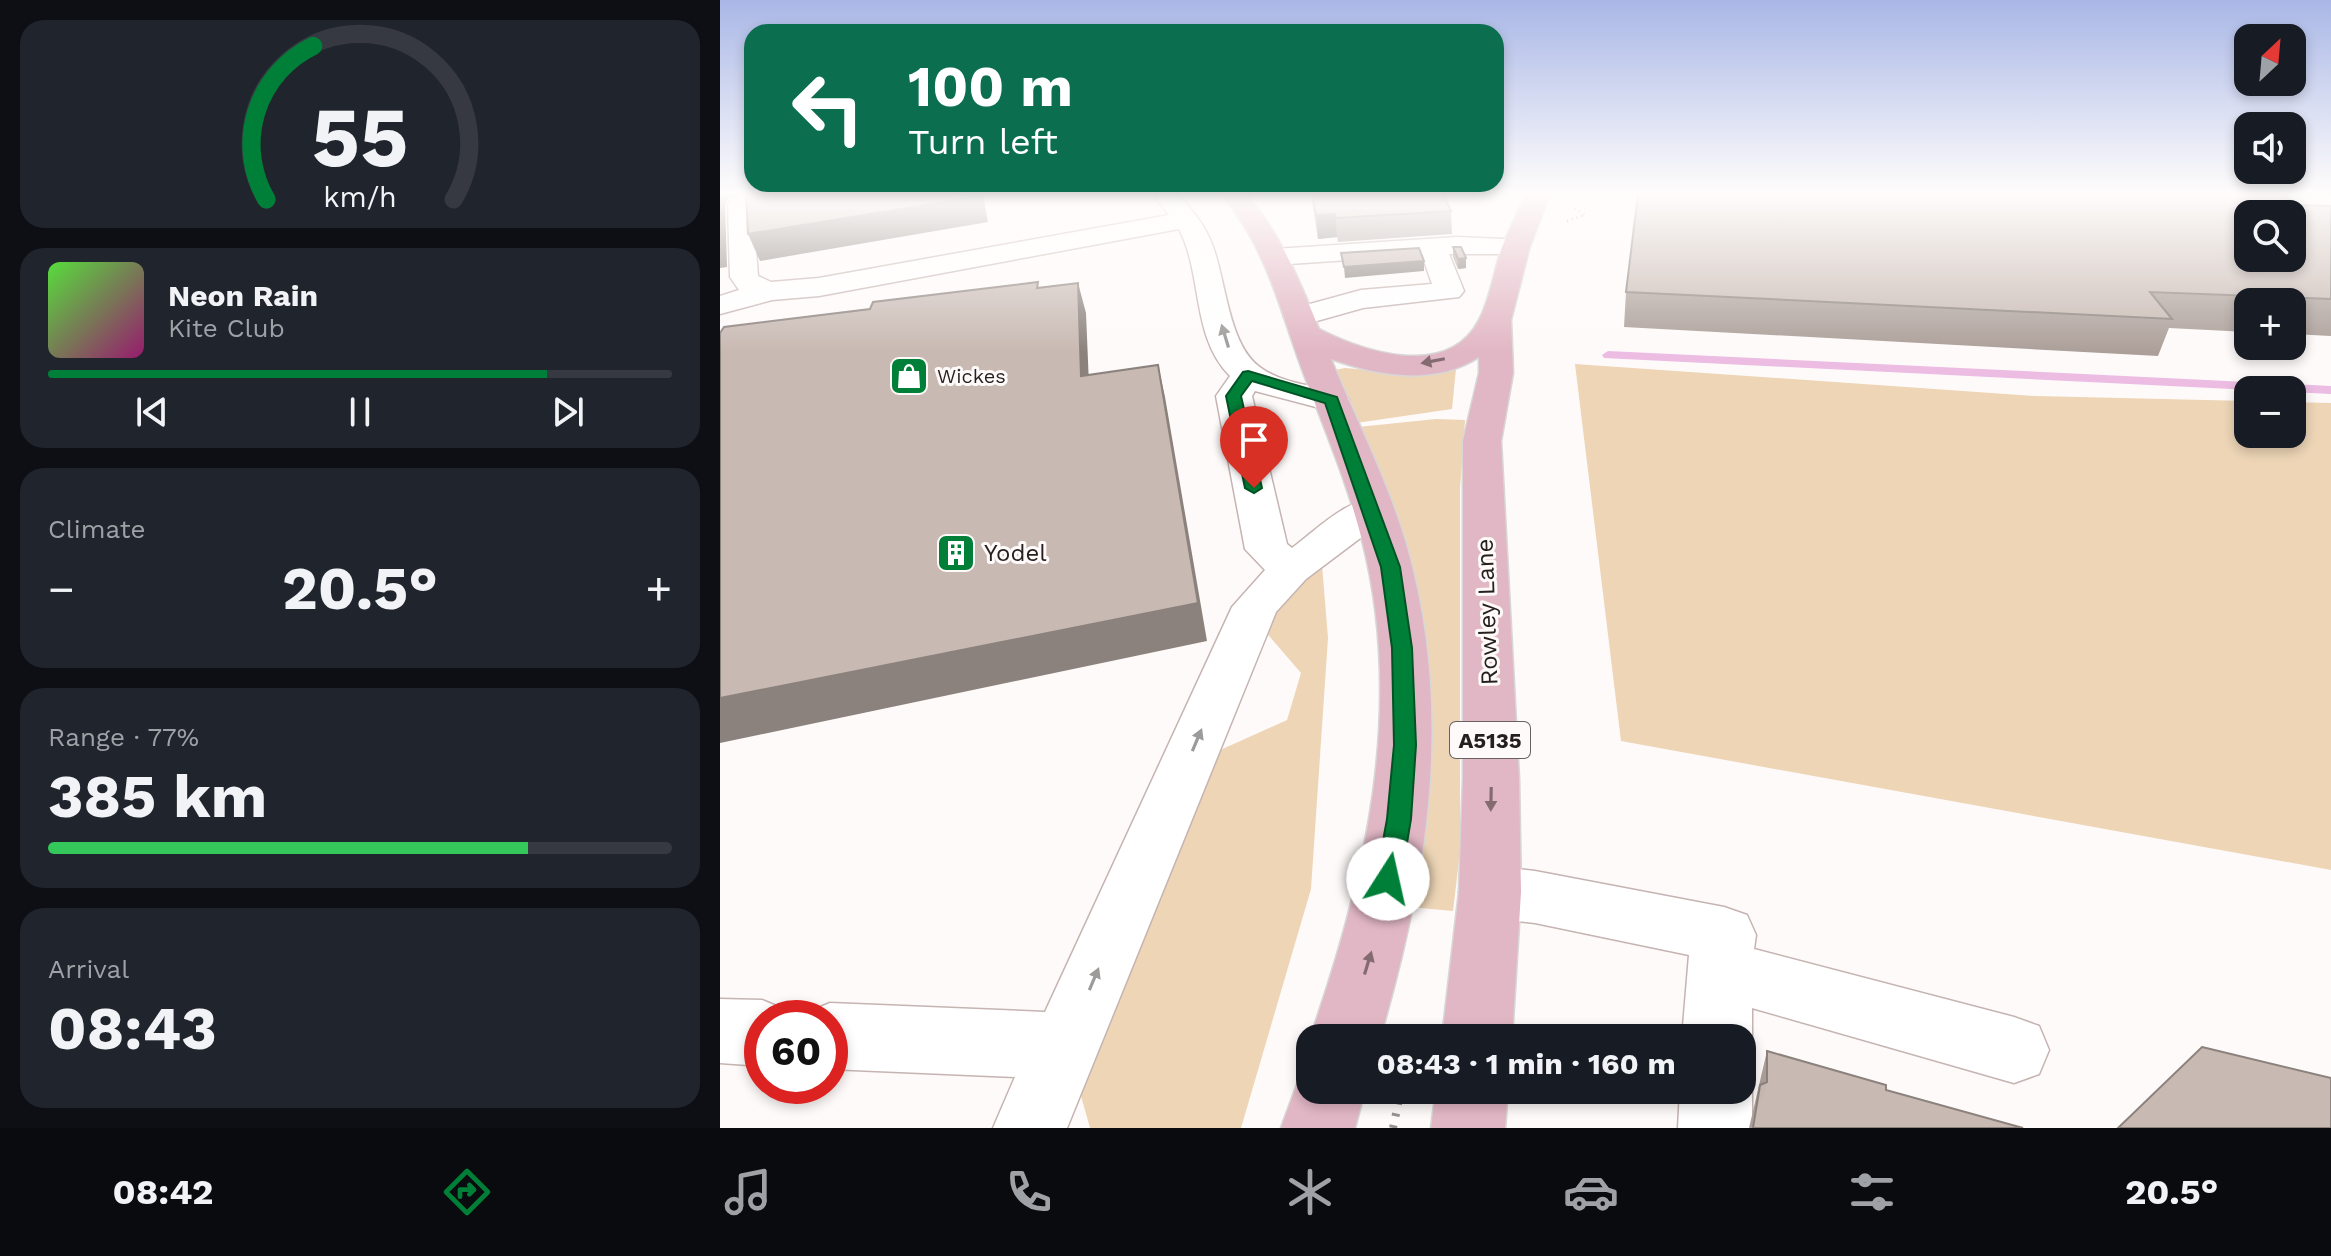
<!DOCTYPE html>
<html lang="en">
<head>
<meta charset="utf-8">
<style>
  body { margin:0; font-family:"Work Sans",sans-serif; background:#20242c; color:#f1f3f6; height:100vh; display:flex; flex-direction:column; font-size:30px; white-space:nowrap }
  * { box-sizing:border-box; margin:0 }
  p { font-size:26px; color:#9ea1a6 }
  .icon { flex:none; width:44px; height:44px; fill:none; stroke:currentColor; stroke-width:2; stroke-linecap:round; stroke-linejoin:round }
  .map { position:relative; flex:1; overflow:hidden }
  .side { display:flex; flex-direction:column; gap:20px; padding:20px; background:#0d0f14; width:720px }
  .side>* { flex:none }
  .hud { position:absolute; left:24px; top:24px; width:760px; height:168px; border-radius:24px; box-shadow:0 4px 12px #0003; background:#0b6e4f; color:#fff; overflow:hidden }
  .needle { width:52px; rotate:26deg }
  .fabs { position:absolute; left:1514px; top:24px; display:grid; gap:16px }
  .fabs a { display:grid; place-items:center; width:72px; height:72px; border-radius:16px; background:#171b24; box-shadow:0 4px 12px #0003; font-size:40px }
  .speed { position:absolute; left:24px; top:1000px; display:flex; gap:16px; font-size:40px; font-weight:700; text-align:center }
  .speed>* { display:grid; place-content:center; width:104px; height:104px; border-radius:50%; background:#171b24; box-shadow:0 4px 12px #0003; line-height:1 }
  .speed .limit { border:12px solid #d22; background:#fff; color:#111 }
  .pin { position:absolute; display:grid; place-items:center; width:68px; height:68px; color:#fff; margin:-82px -34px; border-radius:50% 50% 50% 0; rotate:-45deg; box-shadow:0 0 8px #0007 }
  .pin .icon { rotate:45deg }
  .me { position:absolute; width:88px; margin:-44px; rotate:10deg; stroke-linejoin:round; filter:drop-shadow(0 0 6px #0008) }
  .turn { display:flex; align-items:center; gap:28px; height:168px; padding:0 32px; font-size:36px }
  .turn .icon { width:104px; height:104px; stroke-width:2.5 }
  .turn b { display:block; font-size:56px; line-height:68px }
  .big { font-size:60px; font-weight:700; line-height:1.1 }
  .side .widget { flex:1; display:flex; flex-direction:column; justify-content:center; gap:12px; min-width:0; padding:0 28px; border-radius:24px; background:#20242c }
  .side .dial { align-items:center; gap:0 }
  .dial svg { height:208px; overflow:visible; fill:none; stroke:#363941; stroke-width:7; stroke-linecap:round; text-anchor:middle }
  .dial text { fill:#f1f3f6; stroke:none }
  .song { display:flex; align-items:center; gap:24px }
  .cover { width:96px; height:96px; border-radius:12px; background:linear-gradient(135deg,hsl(110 70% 55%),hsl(320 70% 35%)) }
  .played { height:8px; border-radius:4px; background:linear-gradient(90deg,#007f38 80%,#363941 80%) }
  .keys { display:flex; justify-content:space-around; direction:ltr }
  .heat { display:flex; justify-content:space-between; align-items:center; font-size:44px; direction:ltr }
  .charge { height:12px; border-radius:6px; background:linear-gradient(90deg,#34c759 77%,#363941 0) }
  .trip { position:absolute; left:576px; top:1024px; width:460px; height:80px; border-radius:24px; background:#171b24; box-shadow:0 4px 12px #0003; font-weight:700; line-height:80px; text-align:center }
  .tabs { display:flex; height:128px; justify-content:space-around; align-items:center; background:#090b0e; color:#9ea1a6 }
  .tabs .icon { width:56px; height:56px }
  .tabs .current { color:#007f38 }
  .tabs b { font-size:36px; color:#f1f3f6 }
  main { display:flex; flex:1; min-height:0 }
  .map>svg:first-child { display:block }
</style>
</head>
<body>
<main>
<section class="side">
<div class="widget dial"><svg viewBox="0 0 100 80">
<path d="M14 69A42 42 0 1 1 86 69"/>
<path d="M14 69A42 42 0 0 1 32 10" stroke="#007f38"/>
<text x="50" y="56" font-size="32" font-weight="700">55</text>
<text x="50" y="72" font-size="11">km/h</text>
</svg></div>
<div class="widget">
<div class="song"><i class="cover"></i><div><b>Neon Rain</b><p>Kite Club</p></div></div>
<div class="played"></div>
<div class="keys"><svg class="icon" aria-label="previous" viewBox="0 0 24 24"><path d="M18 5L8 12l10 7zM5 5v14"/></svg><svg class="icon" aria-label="pause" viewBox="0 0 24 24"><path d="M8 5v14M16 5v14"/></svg><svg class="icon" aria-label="next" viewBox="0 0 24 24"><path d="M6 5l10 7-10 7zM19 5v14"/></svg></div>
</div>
<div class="widget"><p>Climate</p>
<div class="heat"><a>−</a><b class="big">20.5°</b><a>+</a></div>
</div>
<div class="widget"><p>Range · 77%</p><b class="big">385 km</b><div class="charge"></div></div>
<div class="widget"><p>Arrival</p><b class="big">08:43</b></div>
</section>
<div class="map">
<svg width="1611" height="1128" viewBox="0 0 1611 1128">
  <rect width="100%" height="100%" fill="#fefaf9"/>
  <g fill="#edd5b6">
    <path d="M855,364l460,32 213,5v33h44v-32l39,1v467l-710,-129z"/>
    <path d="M625,368l67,6 44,-5 -4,40 -96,14 -21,-53z"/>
    <path d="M716,419l29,1 -5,68v364l-7,59 -43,-4 -52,-480z"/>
    <path d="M602,565l6,73 -17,251 -70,239h-151l-13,-46 141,-331 69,-31 14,-47 -37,-43 27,-39z"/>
  </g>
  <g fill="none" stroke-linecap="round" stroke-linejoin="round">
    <path fill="#ecbce3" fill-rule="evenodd" d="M888,351l723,35v8l-727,-36 -2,-3z"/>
    <g stroke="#c5b4b2" stroke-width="3">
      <g id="minor">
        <path d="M37,194h47l-3,5 -48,11 5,66 13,6 48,-4 350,-63 -13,-17 2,-4h20c14,16 26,30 34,50 14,35 16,102 49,124 22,16 56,18 82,25l6,7 -6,7 -12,4 -76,-20 -3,5 35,148 5,4c27,-20 60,-56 95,-48l6,9 -6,9 -81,61 -30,33 -209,516h-74l22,-51 -185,-8v-51h-27l3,-5 24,-10 215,9 187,-405 33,-37 -20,-21 -29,-153 14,-20c-39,-39 -27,-101 -51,-147l-360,67 -47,4 -52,14v-18l19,-6 -9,-13 -2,-72 3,-5z"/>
        <path d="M737,237l69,3 4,6 -4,6 -10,2h-67l15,37 -5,6 -96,11 -64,18 -11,-2 -4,-7 4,-7 73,-20 71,-6 -10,-29 -147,10 -10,-2 -4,-6 4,-6 10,-2z"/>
        <path d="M770,866l45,5 189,36 23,8 9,20 -2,14 260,68 25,9 10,24 -10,24 -25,9 -262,-75v30l-10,22v-22h-60l7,-83 -154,-32 -45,-5 -22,-8 -9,-18 9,-18z"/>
        <path d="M0,999l42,1 24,10 4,8h-28v48l-42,-3z"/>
        <path d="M1022,1066l10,24v38h-74l2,-38h62z"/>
      </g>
    </g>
    <g stroke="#d8d7d7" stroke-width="3">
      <g id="major">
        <path d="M502,194h25c33,40 53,87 72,135 45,23 129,51 160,-9 11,-21 15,-48 22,-70 7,-19 17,-38 25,-56h24l-20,52 -19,74 2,53 -12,68 18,338 2,113 -9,146h-70l17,-146 4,-113v-338l16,-68v-16c-45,29 -100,19 -148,2 25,61 56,121 75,185 48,168 22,330 -26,494h-70c56,-160 95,-330 52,-498 -14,-55 -36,-107 -56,-160 -19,-49 -31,-100 -57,-146 -8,-14 -18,-27 -27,-40z"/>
        <path d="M590,1062v28h55l-10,38h-74l23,-63z"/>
        <path d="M716,1090h72l-3,38h-74z"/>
      </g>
    </g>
    <path stroke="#979191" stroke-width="3" stroke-dasharray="1 4" stroke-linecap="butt" d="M847,221l18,-6 -12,-8"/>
    <path stroke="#979191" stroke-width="8" stroke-dasharray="3 9" stroke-linecap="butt" d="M673,1128l8,-38"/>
    <use href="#minor" fill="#fff" fill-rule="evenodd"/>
    <use href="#major" fill="#e2b7c5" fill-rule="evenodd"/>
  </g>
  <g fill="#ac9f99">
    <path d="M591,194h132l8,17 1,23 -114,8 -1,-5 -19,2z"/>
    <path d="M1576,194h35v2l-35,-1z"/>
    <path d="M1577,205l34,1v130l-39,-2v-32h-44v30l-79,-4 -11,28 -534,-29 2,-35z"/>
    <path d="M733,247l13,11v10l-8,1 -5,-12z"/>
    <path d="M1047,1051l119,39 137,38h-274z"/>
  </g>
  <g fill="#8c827d">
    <path d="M0,194h25l-17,4 -3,7 2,62 -7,1z"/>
    <path d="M260,194h3l5,28 -228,39 -12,-27z"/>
    <path d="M615,214l2,23 -19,2 -2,-24z"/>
    <path d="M746,258v10l-8,1v-10z"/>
    <path d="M704,261v10l-79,7 -1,-11z"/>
    <path d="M358,283l8,30 4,96 -9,-33z"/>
    <path d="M438,365l7,32 42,244 -487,102v-45z"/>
  </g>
  <g fill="#c8b9b2" stroke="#8c827d" stroke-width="2" fill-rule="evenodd">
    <path d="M26,194h234v2l-232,38z"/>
    <path d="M592,194h131l8,17 -115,7 -1,-4 -19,1z"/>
    <path d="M918,194h644l15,11 34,1v93l-181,-7 22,27 -546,-27zM1528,214h44v44h-44z"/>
    <path d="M733,247h8l5,11 -8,1z"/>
    <path d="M699,248l5,13 -80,6 -3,-14z"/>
    <path d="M318,282l-1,6 41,-5 3,93 77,-11 40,238 -478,95v-365l4,-6 146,-18 3,-7z"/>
    <path d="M1482,1047l129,31v50h-213z"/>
    <path d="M1047,1051l119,34v5l137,38h-270l7,-43 7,-3z"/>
  </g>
  <defs><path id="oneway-solid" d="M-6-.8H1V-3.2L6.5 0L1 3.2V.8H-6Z" transform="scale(2)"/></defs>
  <g fill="#9d9a9a">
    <use href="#oneway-solid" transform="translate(505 336) rotate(-107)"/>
    <use href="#oneway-solid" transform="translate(477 740) rotate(-67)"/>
    <use href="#oneway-solid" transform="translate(374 979) rotate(-67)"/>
  </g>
  <g fill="#846b72">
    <use href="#oneway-solid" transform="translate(713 361) rotate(169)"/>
    <use href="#oneway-solid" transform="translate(771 799) rotate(91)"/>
    <use href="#oneway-solid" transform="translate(648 963) rotate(-73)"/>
  </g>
  <linearGradient id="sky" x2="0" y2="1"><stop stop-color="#a9b7e6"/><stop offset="0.55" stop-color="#fffdfc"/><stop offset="1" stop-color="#fffdfc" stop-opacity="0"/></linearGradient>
  <rect width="1611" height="352" fill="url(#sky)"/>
  <path fill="#007f38" stroke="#005324" stroke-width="2" d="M528,371l89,26 63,170 12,81 4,97 -5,74 -10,60 -4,7 -9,3 -8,-3 -4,-7 11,-60 7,-74 -2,-97 -11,-81 -56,-164 -73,-22 -11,15 21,92 -8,5 -9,-5 -19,-92 17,-24z"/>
  <defs>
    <g id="shop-square" transform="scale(2)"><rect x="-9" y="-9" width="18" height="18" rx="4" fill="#007f38" stroke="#fefaf9"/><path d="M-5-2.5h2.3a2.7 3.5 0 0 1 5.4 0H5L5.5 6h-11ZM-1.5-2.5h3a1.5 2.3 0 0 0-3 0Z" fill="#fff"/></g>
    <g id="building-square" transform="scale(2)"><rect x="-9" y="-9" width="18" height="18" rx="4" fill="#007f38" stroke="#fefaf9"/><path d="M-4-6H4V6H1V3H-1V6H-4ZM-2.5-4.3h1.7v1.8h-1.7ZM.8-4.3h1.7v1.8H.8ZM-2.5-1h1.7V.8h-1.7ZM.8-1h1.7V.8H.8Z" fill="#fff"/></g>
  </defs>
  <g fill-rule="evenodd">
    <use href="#shop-square" x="189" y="376"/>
    <use href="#building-square" x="236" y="553"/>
  </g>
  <g text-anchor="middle" stroke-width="6" stroke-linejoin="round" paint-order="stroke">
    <g font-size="20" fill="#261f1f" stroke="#fefaf9" text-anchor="start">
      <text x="217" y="383">Wickes</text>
    </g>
    <rect fill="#fefaf9" stroke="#676160" stroke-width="2" x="730" y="722" width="80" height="36" rx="6"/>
    <g font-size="22" font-weight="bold" fill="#261f1f">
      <text x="770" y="748">A5135</text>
    </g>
    <g font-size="24" fill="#261f1f" stroke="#fefaf9" text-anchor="start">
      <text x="264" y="561">Yodel</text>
    </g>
    <g font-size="24" fill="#261f1f" stroke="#fefaf9">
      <text transform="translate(767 612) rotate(-92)" y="8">Rowley Lane</text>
    </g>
  </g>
</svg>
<div class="fabs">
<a><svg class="needle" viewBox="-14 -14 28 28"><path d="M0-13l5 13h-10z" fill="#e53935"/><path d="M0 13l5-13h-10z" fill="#9ea1a6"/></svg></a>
<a><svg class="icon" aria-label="sound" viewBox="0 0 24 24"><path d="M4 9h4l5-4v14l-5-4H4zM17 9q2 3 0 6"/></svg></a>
<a><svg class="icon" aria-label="search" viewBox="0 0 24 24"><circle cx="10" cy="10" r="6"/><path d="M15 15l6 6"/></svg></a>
<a>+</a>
<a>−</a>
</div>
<div class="speed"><div class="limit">60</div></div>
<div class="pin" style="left:534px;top:488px;background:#d93025"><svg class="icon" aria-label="arrive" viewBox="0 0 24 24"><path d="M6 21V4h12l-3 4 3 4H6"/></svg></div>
<svg class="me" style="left:668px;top:879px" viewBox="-20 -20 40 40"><circle r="19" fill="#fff"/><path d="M0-13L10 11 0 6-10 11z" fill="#007f38"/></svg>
<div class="trip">08:43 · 1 min · 160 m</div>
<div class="hud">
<div class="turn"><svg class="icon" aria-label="left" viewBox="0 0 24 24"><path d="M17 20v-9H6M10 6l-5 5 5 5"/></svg><div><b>100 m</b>Turn left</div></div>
</div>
</div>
</main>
<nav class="tabs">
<b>08:42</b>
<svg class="icon current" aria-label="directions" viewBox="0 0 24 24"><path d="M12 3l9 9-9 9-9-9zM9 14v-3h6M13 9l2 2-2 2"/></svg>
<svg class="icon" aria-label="music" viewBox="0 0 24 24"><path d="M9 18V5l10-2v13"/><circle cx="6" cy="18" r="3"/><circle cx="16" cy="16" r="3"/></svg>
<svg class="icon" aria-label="phone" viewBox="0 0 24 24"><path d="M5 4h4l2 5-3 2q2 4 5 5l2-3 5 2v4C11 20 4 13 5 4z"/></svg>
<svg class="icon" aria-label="climate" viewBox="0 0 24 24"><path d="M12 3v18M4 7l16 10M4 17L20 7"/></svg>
<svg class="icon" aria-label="car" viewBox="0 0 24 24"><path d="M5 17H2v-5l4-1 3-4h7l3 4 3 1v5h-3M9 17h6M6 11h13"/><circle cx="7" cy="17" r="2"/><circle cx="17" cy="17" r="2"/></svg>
<svg class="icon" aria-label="filters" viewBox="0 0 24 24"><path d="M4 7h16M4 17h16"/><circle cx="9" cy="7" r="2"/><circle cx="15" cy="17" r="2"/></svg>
<b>20.5°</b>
</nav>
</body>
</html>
